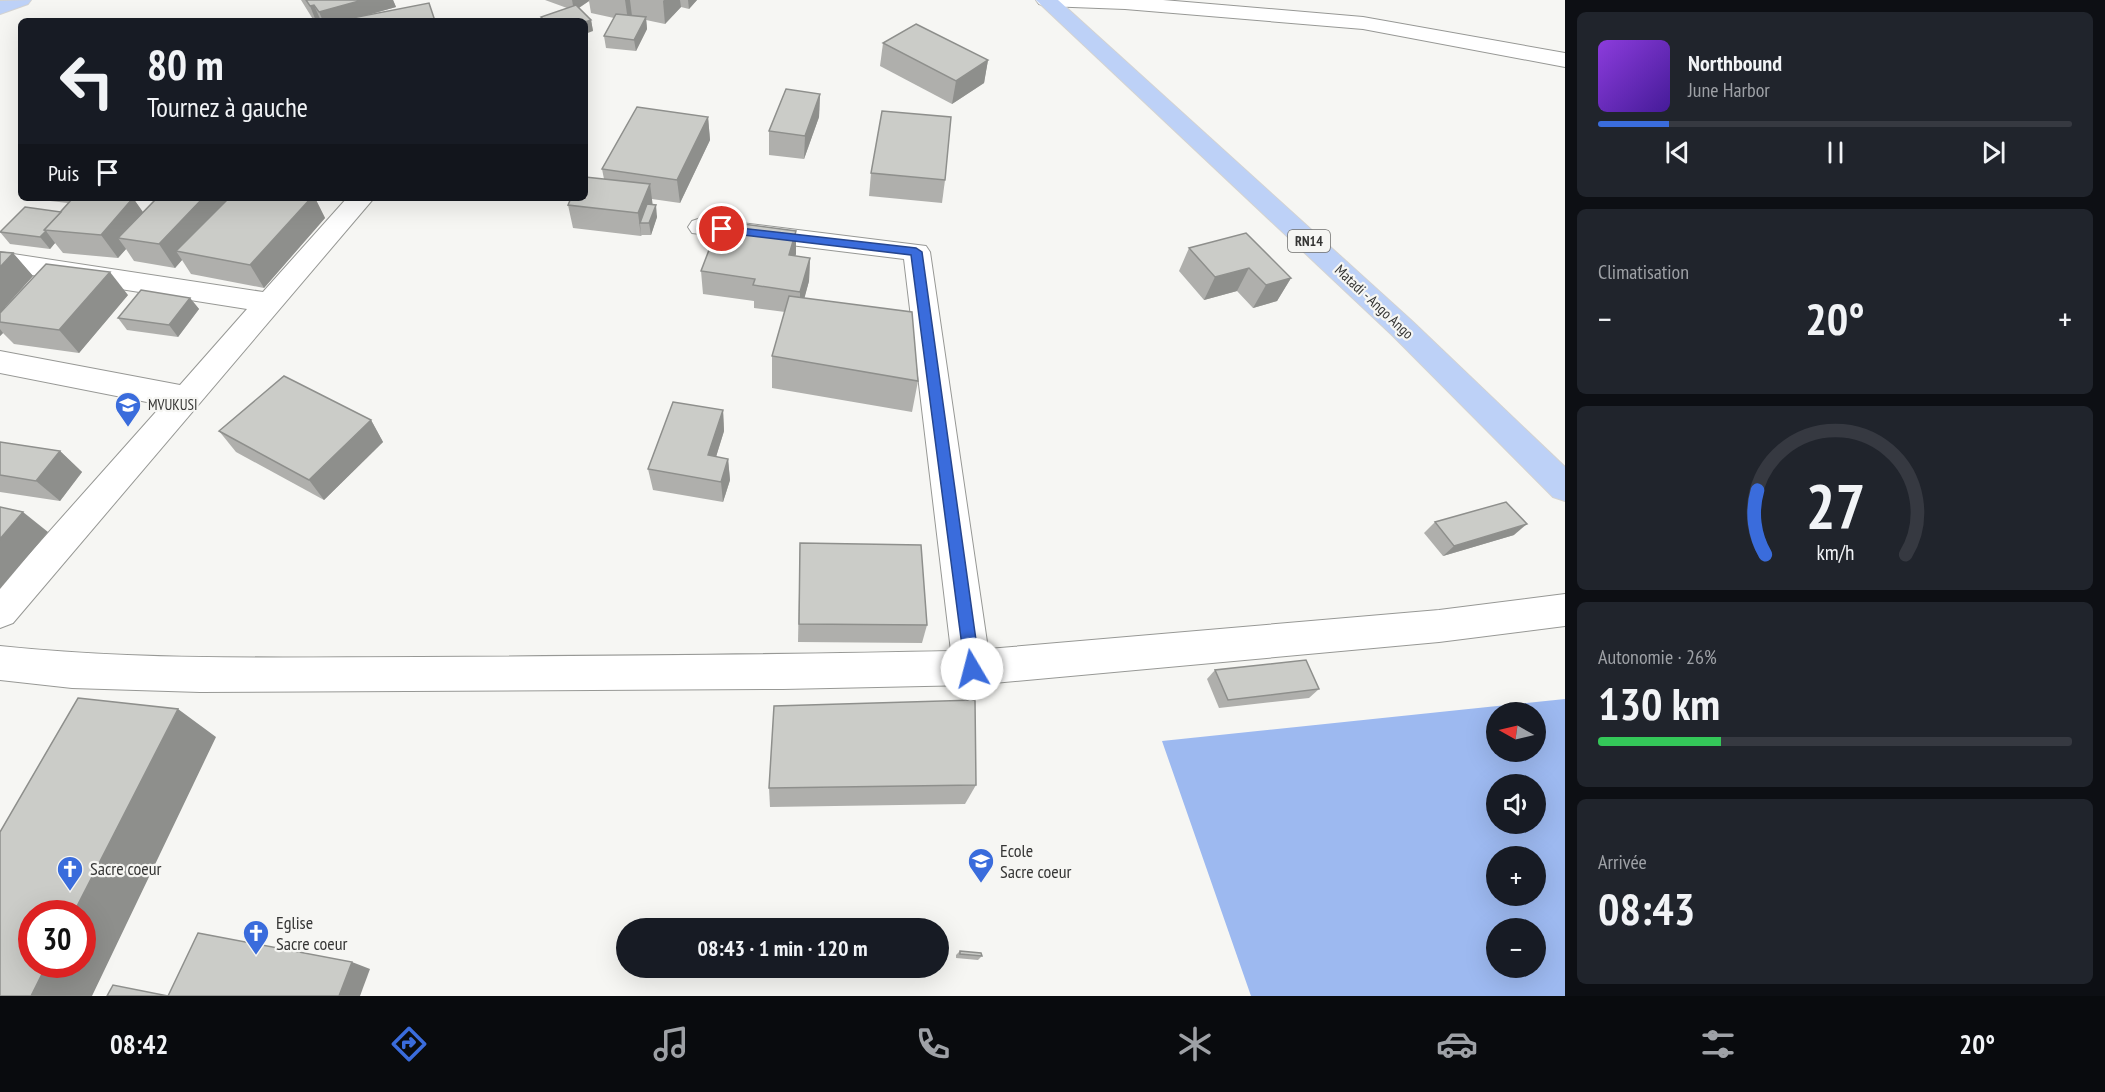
<!DOCTYPE html>
<html lang="fr">
<head>
<meta charset="utf-8">
<style>
  body { margin:0; font-family:"PT Sans Narrow",sans-serif; background:#20242c; color:#f1f3f6; height:100vh; display:flex; flex-direction:column; font-size:22px; white-space:nowrap }
  * { box-sizing:border-box; margin:0 }
  p { font-size:20px; color:#9ea1a6 }
  .icon { flex:none; width:33px; height:33px; fill:none; stroke:currentColor; stroke-width:2; stroke-linecap:round; stroke-linejoin:round }
  .map { position:relative; flex:1; overflow:hidden }
  .details { display:flex; flex-direction:column; gap:12px; padding:12px; background:#0d0f14; width:540px }
  .details>* { flex:none }
  .hud { position:absolute; left:18px; top:18px; width:570px; height:183px; border-radius:9px; box-shadow:0 6px 24px #0002; background:#171b24; color:#f1f3f6; overflow:hidden }
  .needle { width:39px; rotate:278deg }
  .controls { position:absolute; left:1486px; top:702px; display:grid; gap:12px }
  .controls a { display:grid; place-items:center; width:60px; height:60px; border-radius:50%; background:#171b24; box-shadow:0 6px 24px #0002; font-size:30px }
  .speed { position:absolute; left:18px; top:900px; display:flex; gap:12px; font-size:30px; font-weight:700; text-align:center }
  .speed>* { display:grid; place-content:center; width:78px; height:78px; border-radius:50%; background:#171b24; box-shadow:0 6px 24px #0002; line-height:1 }
  .speed .limit { border:9px solid #d22; background:#fff; color:#111 }
  .pin { position:absolute; display:grid; place-items:center; width:51px; height:51px; color:#fff; margin:-26px; border:3px solid #fff; border-radius:50%; box-shadow:0 2px 6px #0007 }
  .me { position:absolute; width:66px; margin:-33px; rotate:352deg; stroke-linejoin:round; filter:drop-shadow(0 0 4px #0008) }
  .turn { display:flex; align-items:center; gap:21px; height:126px; padding:0 30px; font-size:27px }
  .turn .icon { width:78px; height:78px; stroke-width:2.5 }
  .turn b { display:block; font-size:42px; line-height:51px }
  .then { display:flex; align-items:center; height:57px; padding:0 30px; background:#0003; gap:12px; font-size:22px }
  .big { font-size:45px; font-weight:600; line-height:1.1 }
  .details .widget { flex:1; display:flex; flex-direction:column; justify-content:center; gap:9px; min-width:0; padding:0 21px; border-radius:9px; background:#20242c }
  .details .dial { align-items:center; gap:0 }
  .dial svg { height:156px; overflow:visible; fill:none; stroke:#363941; stroke-width:7; stroke-linecap:round; text-anchor:middle }
  .dial text { fill:#f1f3f6; stroke:none }
  .song { display:flex; align-items:center; gap:18px }
  .cover { width:72px; height:72px; border-radius:9px; background:linear-gradient(135deg,hsl(270 70% 55%),hsl(260 70% 35%)) }
  .played { height:6px; border-radius:3px; background:linear-gradient(90deg,#3a6cdc 15%,#363941 15%) }
  .keys { display:flex; justify-content:space-around; direction:ltr }
  .heat { display:flex; justify-content:space-between; align-items:center; font-size:33px; direction:ltr }
  .charge { height:9px; border-radius:4px; background:linear-gradient(90deg,#34c759 26%,#363941 0) }
  .trip { position:absolute; left:616px; top:918px; width:333px; height:60px; border-radius:30px; background:#171b24; box-shadow:0 6px 24px #0002; font-weight:600; line-height:60px; text-align:center }
  .tab-bar { display:flex; height:96px; justify-content:space-around; align-items:center; background:#090b0e; color:#9ea1a6 }
  .tab-bar .icon { width:42px; height:42px }
  .tab-bar .active { color:#3a6cdc }
  .tab-bar b { font-size:27px; color:#f1f3f6 }
  main { display:flex; flex:1; min-height:0 }
  .map>svg:first-child { display:block }
</style>
</head>
<body>
<main>
<div class="map">
<svg width="1565" height="996" viewBox="0 0 1565 996">
  <rect width="100%" height="100%" fill="#f6f6f3"/>
  <path fill="#9db9f0" fill-rule="evenodd" d="M1565,699v297h-314l-89,-255zM1497,712h39v40h-39zM1497,784h39v40h-39zM1497,856h39v40h-39zM1497,928h39v40h-39z"/>
  <g fill="none" stroke-linecap="round" stroke-linejoin="round">
    <g stroke="#979895" stroke-width="2">
      <g id="minor">
        <path d="M1036,0h127l200,17 202,36v14l-202,-38 -238,-20 -79,-3 -7,-2z"/>
        <path d="M347,198h27l-361,425 -13,5v-41l162,-182 -162,-32v-22l180,34 67,-76 -247,-39v-18l263,40z"/>
        <path d="M701,218l225,28 4,6 58,397 451,-39 126,-16v32l-126,16 -467,43 -189,4 -583,3 -128,-4 -72,-8v-34c140,15 280,11 420,11 177,-1 354,-2 531,-6l-47,-392 -212,-26 -4,-6 4,-6z"/>
      </g>
    </g>
    <g stroke="#d3d3d2" stroke-width="2">
      <g id="highway">
        <path d="M31,0l-3,4 -28,10v-13z"/>
        <path d="M1036,0h22l354,321 153,146v34l-12,-4 -161,-162z"/>
      </g>
    </g>
    <use href="#minor" fill="#fff" fill-rule="evenodd"/>
    <use href="#highway" fill="#bdd1f7" fill-rule="evenodd"/>
  </g>
  <g fill="#afafac">
    <path d="M301,0h92l3,7 -25,7 64,7h-121z"/>
    <path d="M545,0h152l-8,9 -8,-2 -16,17 -19,-4 1,9 -11,22 -30,-3 -2,-12 10,-18 -23,-5 -2,-12 -10,7 12,12 2,11 -8,-10h-43l-1,-4 26,-9z"/>
    <path d="M883,43l105,17 -4,23 -32,21 -72,-38z"/>
    <path d="M820,94l-1,23 -15,42 -35,-4v-24z"/>
    <path d="M708,117l2,23 -30,63 -28,-4v6l5,12 -6,18h-9l-1,1 -68,-8 -5,-23 36,-26 -2,-10z"/>
    <path d="M871,173l74,7 -3,23 -73,-7z"/>
    <path d="M47,198h86l10,14 13,-14h71l1,1 1,-1h86l10,20 -61,70 -73,-14 -9,-14 -7,8 -41,-7 -8,-12 -8,9 -55,-5 -8,-10 -5,6 -40,-5 -10,-12 61,-20 7,-9 -18,-2z"/>
    <path d="M1189,248l102,30 -14,23 -24,7 -16,-17 -33,9 -25,-29z"/>
    <path d="M0,252l13,1 20,23 -28,31 123,-12 -49,58 -65,-9 -11,-11 -3,3z"/>
    <path d="M796,254l-1,2 15,2 -1,23 -5,17 114,83 -6,31 -140,-24v-32l13,-44 -31,-4v-7l-51,-7 -2,-23z"/>
    <path d="M190,298l9,11 -21,28 -51,-7 -9,-12z"/>
    <path d="M723,410l1,21 -8,26 12,2 2,21 -7,22 -70,-12 -5,-21z"/>
    <path d="M371,420l12,22 -59,58 -88,-48 -17,-21z"/>
    <path d="M0,442l60,9 22,21 -22,29 -60,-9z"/>
    <path d="M1435,522l79,13 -71,21 -19,-23z"/>
    <path d="M800,543l127,82 -5,18 -124,-1z"/>
    <path d="M1215,670l104,19 -10,9 -90,10 -12,-29z"/>
    <path d="M976,785l-11,19 -195,3 -1,-19z"/>
    <path d="M960,951l22,5 -4,4 -22,-2v-3z"/>
  </g>
  <g fill="#8e8f8c">
    <path d="M355,0h38l3,7 -32,9 2,5h-43l-4,-9z"/>
    <path d="M572,0h17v1l-15,10z"/>
    <path d="M625,0h5l2,16 -4,5z"/>
    <path d="M664,0h16l1,7 -16,17 -2,-23z"/>
    <path d="M688,0h9l-8,9z"/>
    <path d="M314,5l7,16h-5l-6,-15z"/>
    <path d="M646,17l1,12 -11,22 -2,-11z"/>
    <path d="M591,20l2,11 -8,3v-12z"/>
    <path d="M988,60l-4,23 -32,21 4,-23z"/>
    <path d="M820,94l-1,23 -15,42 1,-23z"/>
    <path d="M708,117l2,23 -30,63 -3,-23z"/>
    <path d="M650,184l3,23 -13,16 1,13 -3,-23z"/>
    <path d="M133,198l16,23 -31,17 8,11 -8,9 -17,-23z"/>
    <path d="M203,198h24l5,8 -56,45 6,9 -7,8 -16,-24z"/>
    <path d="M311,198h4l10,20 -61,70 -14,-23z"/>
    <path d="M656,205l1,12 -6,18 -2,-12z"/>
    <path d="M46,231l9,12 -5,6 -10,-12z"/>
    <path d="M796,231v23l-8,24 1,-23z"/>
    <path d="M13,253l20,23 -28,31 11,12 -16,3v-55z"/>
    <path d="M810,258l-1,23 -9,34v-23z"/>
    <path d="M1249,268l-12,23 -33,9 11,-23z"/>
    <path d="M110,272l18,23 -49,58 -20,-23z"/>
    <path d="M1291,278l-14,23 -24,7 13,-23z"/>
    <path d="M190,298l9,11 -21,28 -9,-12z"/>
    <path d="M0,329l3,4 -3,3z"/>
    <path d="M723,410l1,21 -14,45 -2,-21z"/>
    <path d="M371,420l12,22 -59,58 -15,-20z"/>
    <path d="M60,451l22,21 -22,29 -24,-20z"/>
    <path d="M728,459l2,21 -7,22 -2,-20z"/>
    <path d="M23,512l25,20 -48,57v-50z"/>
    <path d="M1527,524l-13,11 -71,21 11,-10z"/>
    <path d="M178,709l38,28 -124,259h-61l16,-32h35v-50h-9z"/>
    <path d="M352,962l18,7 -10,27h-21z"/>
  </g>
  <g fill="#cbccc8" stroke="#8e8f8c" stroke-width="1.5">
    <path d="M306,0h52l1,1 -40,11 -5,-7 -4,1z"/>
    <path d="M429,3l6,18h-93v-1z"/>
    <path d="M576,5l15,15 -6,2 -40,-1 -4,-4z"/>
    <path d="M616,14l30,3 -12,23 -30,-4z"/>
    <path d="M916,24l72,36 -32,21 -73,-38z"/>
    <path d="M786,89l34,5 -15,42 -36,-5z"/>
    <path d="M637,107l71,10 -31,63 -75,-11z"/>
    <path d="M882,111l69,6 -6,63 -74,-7z"/>
    <path d="M585,177l65,7 -12,29 -70,-8 3,-7h14z"/>
    <path d="M73,198h60l-32,37 -57,-5z"/>
    <path d="M157,198h46l-44,46 -41,-6z"/>
    <path d="M229,198h82l-61,67 -74,-14z"/>
    <path d="M647,204l9,1 -7,18h-9z"/>
    <path d="M25,207l36,5 -17,18 2,1 -6,6 -40,-5z"/>
    <path d="M720,221l76,10 -7,24 21,3 -10,34 -47,-7 2,-6 -54,-8z"/>
    <path d="M1246,233l45,45 -25,7 -17,-17 -34,9 -26,-29z"/>
    <path d="M0,252l13,1 -13,14z"/>
    <path d="M46,264l64,8 -51,58 -59,-8v-9z"/>
    <path d="M141,290l49,8 -21,27 -51,-7z"/>
    <path d="M789,296l123,16 6,69 -146,-25z"/>
    <path d="M284,376l87,44 -62,60 -90,-49z"/>
    <path d="M673,402l50,8 -15,45 20,4 -7,23 -73,-13z"/>
    <path d="M0,442l60,9 -24,30 -36,-6z"/>
    <path d="M1506,502l21,22 -73,22 -19,-24z"/>
    <path d="M0,507l23,5 -23,27z"/>
    <path d="M800,543l121,2 6,80 -128,-1z"/>
    <path d="M1306,660l13,29 -91,11 -13,-30z"/>
    <path d="M78,698l100,11 -105,205h-41v50h15l-16,32h-31v-164z"/>
    <path d="M975,700l1,85 -207,3 5,-82z"/>
    <path d="M198,933l154,29 -13,34h-232l6,-11 55,11z"/>
    <path d="M960,951l21,2 1,3 -22,-2z"/>
  </g>
  <path fill="#3a6cdc" stroke="#26468f" stroke-width="1.5" d="M722,226l194,22 6,4 58,417 -2,5 -6,2 -5,-2 -2,-5 -54,-414 -192,-23 -2,-3z"/>
  <defs>
    <g id="school-pin" transform="scale(1.35)"><path d="M0 17L-7.5 6A9.5 9.5 0 1 1 7.5 6Z" fill="#3a6cdc" stroke="#f6f6f3"/><path d="M0-5L7-2L0 1L-7-2ZM-4 1L0 2.5L4 1V4Q0 6-4 4Z" fill="#fff"/></g>
    <g id="church-pin" transform="scale(1.35)"><path d="M0 17L-7.5 6A9.5 9.5 0 1 1 7.5 6Z" fill="#3a6cdc" stroke="#f6f6f3"/><path d="M-1.2-6h2.4v3.5h3.3v2.4h-3.3V6h-2.4V-.1h-3.3v-2.4h3.3Z" fill="#fff"/></g>
  </defs>
  <g fill-rule="evenodd">
    <use href="#school-pin" x="128" y="405"/>
    <use href="#school-pin" x="981" y="861"/>
    <use href="#church-pin" x="70" y="869"/>
    <use href="#church-pin" x="256" y="933"/>
  </g>
  <g text-anchor="middle" stroke-width="4.5" stroke-linejoin="round" paint-order="stroke">
    <rect fill="#f6f6f3" stroke="#6f6f6d" stroke-width="1.5" x="1288" y="230" width="42" height="22" rx="4.5"/>
    <g font-size="14" font-weight="bold" fill="#353534">
      <text x="1309" y="246">RN14</text>
    </g>
    <g font-size="15" fill="#353534" stroke="#f6f6f3">
      <text transform="translate(1374 302) rotate(43)" y="5">Matadi - Ango Ango</text>
    </g>
    <g font-size="15" fill="#353534" stroke="#f6f6f3" text-anchor="start">
      <text x="148" y="410">MVUKUSI</text>
    </g>
    <g font-size="18" fill="#353534" stroke="#f6f6f3" text-anchor="start">
      <text x="1000" y="857">Ecole<tspan x="1000" dy="21">Sacre coeur</tspan></text>
      <text x="90" y="875">Sacre coeur</text>
      <text x="276" y="929">Eglise<tspan x="276" dy="21">Sacre coeur</tspan></text>
    </g>
  </g>
</svg>
<div class="controls">
<a><svg class="needle" viewBox="-14 -14 28 28"><path d="M0-13l5 13h-10z" fill="#e53935"/><path d="M0 13l5-13h-10z" fill="#9ea1a6"/></svg></a>
<a><svg class="icon" aria-label="sound" viewBox="0 0 24 24"><path d="M4 9h4l5-4v14l-5-4H4zM17 9q2 3 0 6"/></svg></a>
<a>+</a>
<a>−</a>
</div>
<div class="speed"><div class="limit">30</div></div>
<div class="pin" style="left:722px;top:229px;background:#d93025"><svg class="icon" aria-label="arrive" viewBox="0 0 24 24"><path d="M6 21V4h12l-3 4 3 4H6"/></svg></div>
<svg class="me" style="left:972px;top:669px" viewBox="-20 -20 40 40"><circle r="19" fill="#fff"/><path d="M0-13L10 11 0 6-10 11z" fill="#3a6cdc"/></svg>
<div class="trip">08:43 · 1 min · 120 m</div>
<div class="hud">
<div class="turn"><svg class="icon" aria-label="left" viewBox="0 0 24 24"><path d="M17 20v-9H6M10 6l-5 5 5 5"/></svg><div><b>80 m</b>Tournez à gauche</div></div>
<div class="then">Puis<svg class="icon" aria-label="arrive" viewBox="0 0 24 24"><path d="M6 21V4h12l-3 4 3 4H6"/></svg></div>
</div>
</div>
<section class="details">
<div class="widget">
<div class="song"><i class="cover"></i><div><b>Northbound</b><p>June Harbor</p></div></div>
<div class="played"></div>
<div class="keys"><svg class="icon" aria-label="previous" viewBox="0 0 24 24"><path d="M18 5L8 12l10 7zM5 5v14"/></svg><svg class="icon" aria-label="pause" viewBox="0 0 24 24"><path d="M8 5v14M16 5v14"/></svg><svg class="icon" aria-label="next" viewBox="0 0 24 24"><path d="M6 5l10 7-10 7zM19 5v14"/></svg></div>
</div>
<div class="widget"><p>Climatisation</p>
<div class="heat"><a>−</a><b class="big">20°</b><a>+</a></div>
</div>
<div class="widget dial"><svg viewBox="0 0 100 80">
<path d="M14 69A42 42 0 1 1 86 69"/>
<path d="M14 69A42 42 0 0 1 10 36" stroke="#3a6cdc"/>
<text x="50" y="56" font-size="32" font-weight="700">27</text>
<text x="50" y="72" font-size="11">km/h</text>
</svg></div>
<div class="widget"><p>Autonomie · 26%</p><b class="big">130 km</b><div class="charge"></div></div>
<div class="widget"><p>Arrivée</p><b class="big">08:43</b></div>
</section>
</main>
<nav class="tab-bar">
<b>08:42</b>
<svg class="icon active" aria-label="directions" viewBox="0 0 24 24"><path d="M12 3l9 9-9 9-9-9zM9 14v-3h6M13 9l2 2-2 2"/></svg>
<svg class="icon" aria-label="music" viewBox="0 0 24 24"><path d="M9 18V5l10-2v13"/><circle cx="6" cy="18" r="3"/><circle cx="16" cy="16" r="3"/></svg>
<svg class="icon" aria-label="phone" viewBox="0 0 24 24"><path d="M5 4h4l2 5-3 2q2 4 5 5l2-3 5 2v4C11 20 4 13 5 4z"/></svg>
<svg class="icon" aria-label="climate" viewBox="0 0 24 24"><path d="M12 3v18M4 7l16 10M4 17L20 7"/></svg>
<svg class="icon" aria-label="car" viewBox="0 0 24 24"><path d="M5 17H2v-5l4-1 3-4h7l3 4 3 1v5h-3M9 17h6M6 11h13"/><circle cx="7" cy="17" r="2"/><circle cx="17" cy="17" r="2"/></svg>
<svg class="icon" aria-label="filters" viewBox="0 0 24 24"><path d="M4 7h16M4 17h16"/><circle cx="9" cy="7" r="2"/><circle cx="15" cy="17" r="2"/></svg>
<b>20°</b>
</nav>
</body>
</html>
